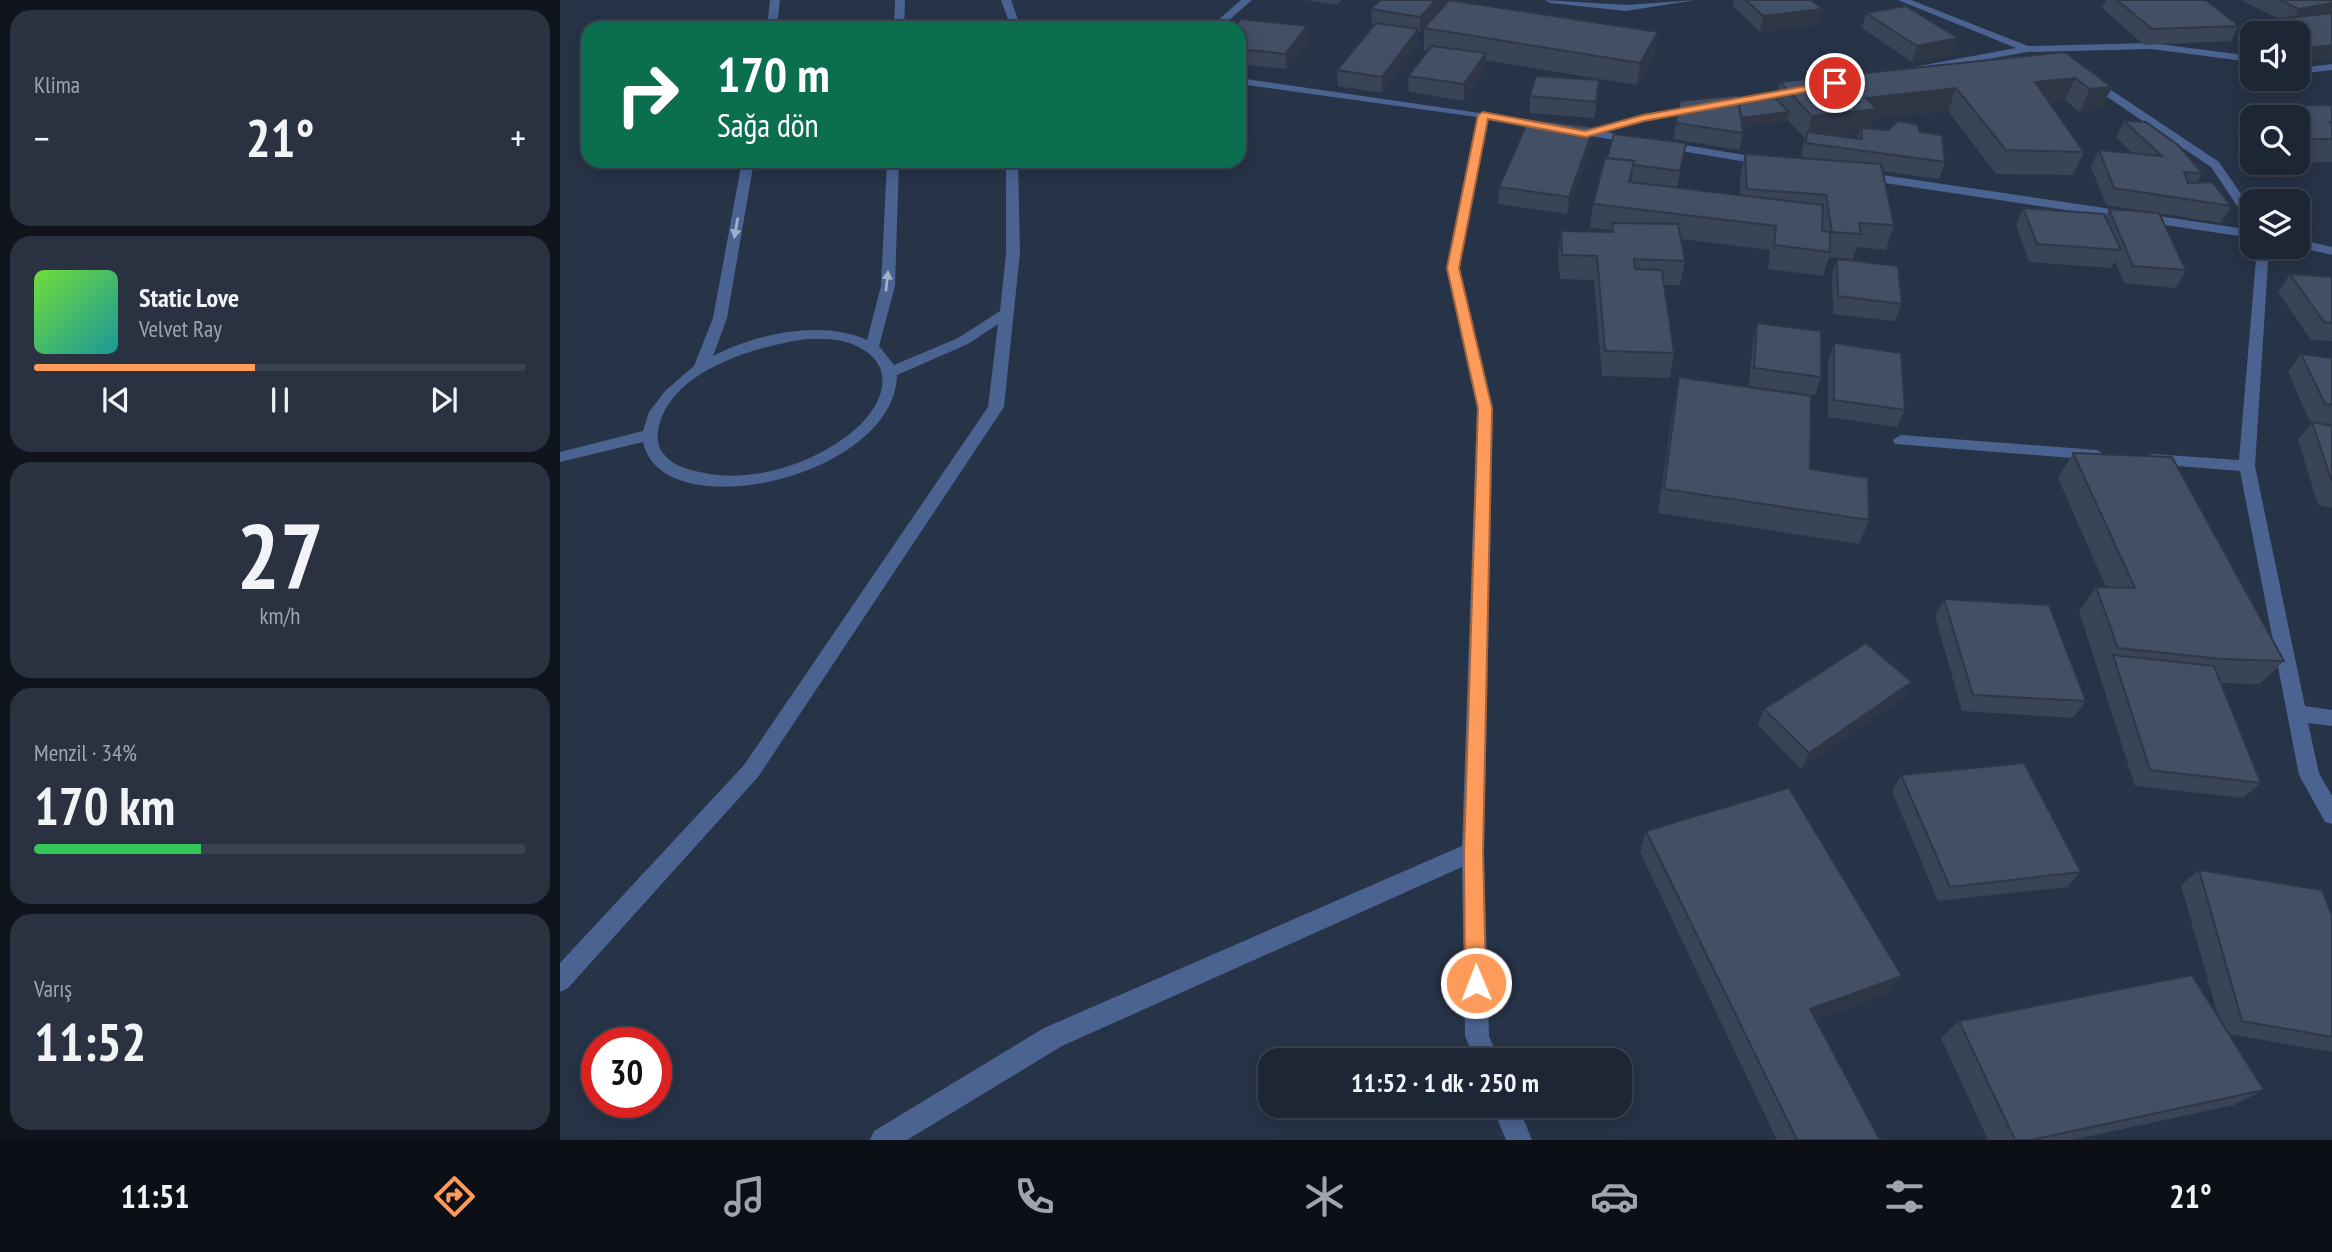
<!DOCTYPE html>
<html lang="tr">
<head>
<meta charset="utf-8">
<style>
  body { margin:0; font-family:"PT Sans Narrow",sans-serif; background:#2a3241; color:#f1f3f6; height:100vh; display:flex; flex-direction:column; font-size:26px; white-space:nowrap }
  * { box-sizing:border-box; margin:0 }
  p { font-size:23px; color:#a0a5ad }
  .icon { flex:none; width:38px; height:38px; fill:none; stroke:currentColor; stroke-width:2; stroke-linecap:round; stroke-linejoin:round }
  .map { position:relative; flex:1; overflow:hidden }
  .sheet { display:flex; flex-direction:column; gap:10px; padding:10px; background:#10151d; width:560px }
  .sheet>* { flex:none }
  .hud { position:absolute; left:21px; top:21px; width:665px; height:147px; border-radius:21px; box-shadow:0 4px 18px #0003,0 0 0 2px #3b4350; background:#0b6e4f; color:#fff; overflow:hidden }
  .controls { position:absolute; left:1680px; top:21px; display:grid; gap:14px }
  .controls a { display:grid; place-items:center; width:70px; height:70px; border-radius:14px; background:#1d2635; box-shadow:0 4px 18px #0003,0 0 0 2px #3b4350; font-size:35px }
  .speed { position:absolute; left:21px; top:1027px; display:flex; gap:14px; font-size:35px; font-weight:700; text-align:center }
  .speed>* { display:grid; place-content:center; width:91px; height:91px; border-radius:50%; background:#1d2635; box-shadow:0 4px 18px #0003,0 0 0 2px #3b4350; line-height:1 }
  .speed .limit { border:10px solid #d22; background:#fff; color:#111 }
  .pin { position:absolute; display:grid; place-items:center; width:60px; height:60px; color:#fff; margin:-30px; border:4px solid #fff; border-radius:50%; box-shadow:0 2px 7px #0007 }
  .me { position:absolute; width:77px; margin:-38px; rotate:359deg; stroke-linejoin:round; filter:drop-shadow(0 0 5px #0008) }
  .turn { display:flex; align-items:center; gap:24px; height:147px; padding:0 21px; font-size:32px }
  .turn .icon { width:91px; height:91px; stroke-width:2.5 }
  .turn b { display:block; font-size:49px; line-height:60px }
  .big { font-size:52px; font-weight:600; line-height:1.1 }
  .sheet .tile { flex:1; display:flex; flex-direction:column; justify-content:center; gap:10px; min-width:0; padding:0 24px; border-radius:21px; background:#2a3241 }
  .sheet .dial { align-items:center; gap:0 }
  .dial b { font-size:91px; line-height:1 }
  .song { display:flex; align-items:center; gap:21px }
  .cover { width:84px; height:84px; border-radius:10px; background:linear-gradient(135deg,hsl(100 70% 55%),hsl(180 70% 35%)) }
  .played { height:7px; border-radius:4px; background:linear-gradient(90deg,#ff9b5a 45%,#3b4350 45%) }
  .keys { display:flex; justify-content:space-around; direction:ltr }
  .heat { display:flex; justify-content:space-between; align-items:center; font-size:38px; direction:ltr }
  .charge { height:10px; border-radius:5px; background:linear-gradient(90deg,#34c759 34%,#3b4350 0) }
  .trip { position:absolute; left:698px; top:1048px; width:374px; height:70px; border-radius:21px; background:#1d2635; box-shadow:0 4px 18px #0003,0 0 0 2px #3b4350; font-weight:600; line-height:70px; text-align:center }
  .menu { display:flex; height:112px; justify-content:space-around; align-items:center; background:#0c0f15; color:#a0a5ad }
  .menu .icon { width:49px; height:49px }
  .menu .selected { color:#ff9b5a }
  .menu b { font-size:32px; color:#f1f3f6 }
  main { display:flex; flex:1; min-height:0 }
  .map>svg:first-child { display:block }
</style>
</head>
<body>
<main>
<section class="sheet">
<div class="tile"><p>Klima</p>
<div class="heat"><a>−</a><b class="big">21°</b><a>+</a></div>
</div>
<div class="tile">
<div class="song"><i class="cover"></i><div><b>Static Love</b><p>Velvet Ray</p></div></div>
<div class="played"></div>
<div class="keys"><svg class="icon" aria-label="previous" viewBox="0 0 24 24"><path d="M18 5L8 12l10 7zM5 5v14"/></svg><svg class="icon" aria-label="pause" viewBox="0 0 24 24"><path d="M8 5v14M16 5v14"/></svg><svg class="icon" aria-label="next" viewBox="0 0 24 24"><path d="M6 5l10 7-10 7zM19 5v14"/></svg></div>
</div>
<div class="tile dial"><b>27</b><p>km/h</p></div>
<div class="tile"><p>Menzil · 34%</p><b class="big">170 km</b><div class="charge"></div></div>
<div class="tile"><p>Varış</p><b class="big">11:52</b></div>
</section>
<div class="map">
<svg width="1772" height="1140" viewBox="0 0 1772 1140">
  <rect width="100%" height="100%" fill="#273347"/>
  <g fill="none" stroke-linecap="round" stroke-linejoin="round">
    <g fill="#4a6391" fill-rule="evenodd">
      <path d="M210,0h10l-3,28h-10z"/>
      <path d="M335,0h10l-1,28h-10z"/>
      <path d="M441,0h10l10,28h-10z"/>
      <path d="M681,0h11l-32,28h-11z"/>
      <path d="M985,0l81,5 70,-5 -70,11 -76,-8z"/>
      <path d="M1338,0h13l117,46 123,-3 101,13v6l-101,-13 -124,3 -115,21 -5,-3 1,-2 108,-20z"/>
      <path d="M1772,64v6l-34,4v-6z"/>
      <path d="M679,78l351,51 53,-14 158,-28 5,3 -5,3 -157,28 -38,11 163,27 2,2 -6,4 -277,-46 -28,149 33,140 -9,444 5,184 10,24h-24l-10,-24 -3,-169 -400,179 -155,94h-37l4,-9 170,-103 418,-182 15,-438 -31,-140 31,-151 -238,-33z"/>
      <path d="M1525,78h8l126,84 33,48v13l-4,-1 -37,-55 -126,-85z"/>
      <path d="M182,161h12l-27,157 -14,38c42,-22 109,-37 154,-16l14,-54 6,-125h12l-4,125 -16,60 15,19 64,-27 42,-27 6,-58v-92h12l2,92 -16,154 -246,370 -190,211 -8,4v-29l184,-198 244,-358 10,-83 -30,20 -71,31c-2,103 -236,155 -254,67l-83,20v-10l83,-21 6,-19 16,-21 29,-25 19,-48zM247,339c14,0 29,-1 42,4 46,16 40,54 10,83 -37,34 -98,56 -149,48 -16,-3 -36,-6 -47,-21 -7,-8 -6,-21 -3,-31 17,-54 98,-76 147,-83z"/>
      <path d="M1302,172l390,58v8l-394,-59 -2,-3z"/>
      <path d="M1738,239l34,8v8l-34,-8z"/>
      <path d="M1697,247h12l-14,219 50,240 27,4v16l-24,-3 11,50 13,23v28l-7,-2 -26,-47 -59,-304 -88,-7 -8,-5 8,-5 87,6z"/>
      <path d="M1341,435l196,15 8,5 -8,5 -202,-16 -2,-4z"/>
      <path d="M932,1106h26l14,34h-26z"/>
    </g>
  </g>
  <g fill="#3a4457" fill-rule="evenodd">
    <path d="M745,0h37l-5,5z"/>
    <path d="M1174,0h77l12,9 -4,16 -59,7 -27,-26z"/>
    <path d="M1546,0h100l33,26 -8,15 -87,4 -42,-37z"/>
    <path d="M1681,0h91v59l-34,4v-30h-46v10l-9,-5 8,-16 28,-3z"/>
    <path d="M811,9l284,45 -18,31 -152,-25v9l-21,32 -55,-9 -1,-16 20,-25 -4,-1v-21l-4,3h-2v12l-36,49 -44,-7 -1,-16 38,-45 -3,-1z"/>
    <path d="M1306,13l87,41 -41,8 -50,-34z"/>
    <path d="M747,26l2,15 -22,28 -48,-5v-36z"/>
    <path d="M1505,52l47,35 -11,22 -22,3 -14,-12 -16,2 35,50 -11,23 -77,-1 -48,-63 -74,8 -3,9 49,4 25,30 -6,17 -57,-8 12,54 -8,25 -29,-3 -4,12 -24,-2 -6,19 -55,-7 2,-19 -89,-11 4,22 -5,24h-16l10,68 -4,25 -68,-2 -8,-96 -34,-1 -2,-24 3,-24 50,1v-2l-21,-2 3,-24 12,-46 81,-15 -9,44 -45,-5 108,13v-17l5,-24 56,4 1,-9 3,-11 -18,-19v2l-45,6 1,6 -4,17 -66,-11 7,-38 59,2 37,-4 4,-17zM1299,133l-2,6 -21,-3z"/>
    <path d="M970,96h68l-4,22 -64,-5z"/>
    <path d="M1772,105v57l-34,1v-46h-46v27l-15,-15 13,-23z"/>
    <path d="M1564,121l78,52 -6,10 35,23 -10,17 -115,-18 -15,-38 8,-17 33,3 -16,-16z"/>
    <path d="M1034,127l-2,16 -25,71 -69,-10 1,-17z"/>
    <path d="M1463,208l82,9 4,-8 77,61 -10,18 -52,-5 -9,-22 -4,7 -82,-6 -13,-37z"/>
    <path d="M1277,259l65,45 -7,17 -62,-7 -1,-38z"/>
    <path d="M1730,274l42,3v64l-21,-1 -33,-48z"/>
    <path d="M1197,323l64,54 -6,18 -66,-9 4,-45z"/>
    <path d="M1274,343l71,67 -8,17 -69,-10v-56z"/>
    <path d="M1741,354l31,4v67l-22,-3 -22,-50z"/>
    <path d="M1119,377l131,92 59,51 -10,24 -201,-31 16,-111z"/>
    <path d="M1752,422l20,4v82l-14,-3 -20,-65z"/>
    <path d="M1513,453l211,208 -24,23 -39,-1 40,100 -18,15 -108,-12 -56,-175 17,-24h10l-48,-109z"/>
    <path d="M1384,599l142,102 -13,17 -111,-7 -27,-95z"/>
    <path d="M1352,682l-10,17 -101,70 -43,-44 6,-16z"/>
    <path d="M1341,775l180,97 -14,15 -129,14 -46,-110z"/>
    <path d="M1086,831l256,145 -16,18 -71,26 65,120h-103l-137,-288z"/>
    <path d="M1639,870l133,46v136l-103,-18 35,56 -30,15 -162,35h-84l-47,-102 18,-17 259,-5 -37,-131z"/>
  </g>
  <g fill="#2f3747">
    <path d="M876,0h15l-31,32v-15z"/>
    <path d="M1772,3v14l-42,7 9,-15z"/>
    <path d="M1263,9l-4,16 -59,7 3,-16z"/>
    <path d="M747,26l2,15 -22,28 -2,-15z"/>
    <path d="M858,29v15l-36,49v-16z"/>
    <path d="M1098,32l-3,22 -18,31 3,-22z"/>
    <path d="M1398,38l-5,16 -41,8 5,-16z"/>
    <path d="M1772,45v14l-34,4v-14z"/>
    <path d="M926,53l-1,16 -21,32v-17z"/>
    <path d="M1515,78l-10,22 -40,5 10,-23z"/>
    <path d="M1552,87l-11,22 -22,3 11,-23z"/>
    <path d="M1396,88l-8,23 -74,8 -4,13 -9,-4 -2,5 -53,7 6,-24 54,-18z"/>
    <path d="M1229,112l-2,9 -49,6 2,-8z"/>
    <path d="M1034,127l-2,16 -25,71 2,-17z"/>
    <path d="M1074,161l-3,24 -2,-3z"/>
    <path d="M1352,682l-10,17 -101,70 8,-16z"/>
    <path d="M1342,976l-16,18 -89,32 13,-17z"/>
  </g>
  <g fill="#434f65" stroke="#2f3747" stroke-width="2">
    <path d="M820,0h56l-16,17 -49,-8z"/>
    <path d="M889,0l209,32 -18,31 -216,-35z"/>
    <path d="M1186,0h65l12,9 -60,7z"/>
    <path d="M1557,0h89l33,26 -87,3z"/>
    <path d="M1720,0h52v3l-33,6z"/>
    <path d="M1346,6l52,32 -41,8 -51,-33z"/>
    <path d="M1772,13v32l-34,4v-16h-27l-20,-11z"/>
    <path d="M681,19l66,7 -22,28 -46,-5v-21h-6z"/>
    <path d="M816,23l42,6 -36,48 -45,-7z"/>
    <path d="M872,46l54,7 -22,31 -56,-8z"/>
    <path d="M1505,52l47,35 -22,2 -15,-11 -40,4 49,70 -78,-2 -50,-62 -90,10 11,11 -65,7 -32,-34z"/>
    <path d="M976,76l63,4 -3,22 -66,-6z"/>
    <path d="M1178,95l5,38 -67,-10 4,-22z"/>
    <path d="M1215,98l14,14 -48,6 -2,-15z"/>
    <path d="M1772,105v17h-3l3,2v15h-34v-22h-36l-12,-11z"/>
    <path d="M969,119l65,8 -25,70 -70,-10z"/>
    <path d="M1338,121l19,3 3,8 22,3 3,27 -139,-19 1,-11 55,7 -1,-11 27,2z"/>
    <path d="M1564,121l22,1 32,23 24,28 -18,-1 4,11 24,-1 19,24 -117,-18 -15,-38 63,6z"/>
    <path d="M1054,134l72,9 -6,28 -46,-6v-4l-27,-3z"/>
    <path d="M1185,154l136,10 13,61 -35,-2 2,11 -29,-2 -6,-37 -79,-6z"/>
    <path d="M1045,158l29,3 -5,21 194,23 -1,26 8,1v20l-56,-7 2,-19 -183,-22z"/>
    <path d="M1463,208l81,6 17,36 -84,-6z"/>
    <path d="M1549,209l50,4 27,57 -53,-4z"/>
    <path d="M1052,223l66,1 7,37 -51,-2 1,10 27,1 12,83 -69,-2 -8,-95 -35,-1 -1,-24 52,1z"/>
    <path d="M1277,259l61,7 4,38 -64,-8z"/>
    <path d="M1730,274l42,3v46l-8,-1z"/>
    <path d="M1197,323l64,8v46l-67,-9z"/>
    <path d="M1274,343l67,10 4,57 -71,-10z"/>
    <path d="M1741,354l31,4v47l-7,-1z"/>
    <path d="M1119,377l132,19 -1,73 58,9 1,42 -205,-31z"/>
    <path d="M1752,422l20,4v56z"/>
    <path d="M1513,453l99,4 112,204 -63,-2 -103,-11 -22,-61 39,1z"/>
    <path d="M1384,599l105,6 37,96 -113,-6z"/>
    <path d="M1306,643l46,39 -103,71 -45,-44z"/>
    <path d="M1553,655l101,11 47,117 -111,-13z"/>
    <path d="M1464,763l57,109 -131,15 -49,-112z"/>
    <path d="M1229,788l113,188 -92,33 70,131h-83l-151,-309z"/>
    <path d="M1639,870l123,20 10,26v121l-90,-16z"/>
    <path d="M1632,975l72,115 -233,50h-16l-56,-119z"/>
  </g>
  <defs><path id="oneway-solid" d="M-6-.8H1V-3.2L6.5 0L1 3.2V.8H-6Z" transform="scale(1.75)"/></defs>
  <g fill="#a2b0c9">
    <use href="#oneway-solid" transform="translate(176 228) rotate(100)"/>
    <use href="#oneway-solid" transform="translate(327 281) rotate(-84)"/>
  </g>
  <path fill="#ff9b5a" stroke="#a6653a" stroke-width="2" d="M1275,81l5,2 -2,3 -194,35 -58,16 -98,-18 -29,149 33,140 -9,444 3,131 -3,8 -7,3 -8,-3 -3,-8 -1,-131 14,-444 -31,-140 31,-153 5,-3 102,19 58,-16z"/>
</svg>
<div class="controls">
<a><svg class="icon" aria-label="sound" viewBox="0 0 24 24"><path d="M4 9h4l5-4v14l-5-4H4zM17 9q2 3 0 6"/></svg></a>
<a><svg class="icon" aria-label="search" viewBox="0 0 24 24"><circle cx="10" cy="10" r="6"/><path d="M15 15l6 6"/></svg></a>
<a><svg class="icon" aria-label="layers" viewBox="0 0 24 24"><path d="M12 4l9 5-9 5-9-5zM3 14l9 5 9-5"/></svg></a>
</div>
<div class="speed"><div class="limit">30</div></div>
<div class="pin" style="left:1275px;top:83px;background:#d93025"><svg class="icon" aria-label="arrive" viewBox="0 0 24 24"><path d="M6 21V4h12l-3 4 3 4H6"/></svg></div>
<svg class="me" style="left:916px;top:983px" viewBox="-20 -20 40 40"><circle r="17" fill="#ff9b5a" stroke="#fff" stroke-width="3"/><path d="M0-11L8 9 0 5-8 9z" fill="#fff"/></svg>
<div class="trip">11:52 · 1 dk · 250 m</div>
<div class="hud">
<div class="turn"><svg class="icon" aria-label="right" viewBox="0 0 24 24"><path d="M7 20v-9h11M14 6l5 5-5 5"/></svg><div><b>170 m</b>Sağa dön</div></div>
</div>
</div>
</main>
<nav class="menu">
<b>11:51</b>
<svg class="icon selected" aria-label="directions" viewBox="0 0 24 24"><path d="M12 3l9 9-9 9-9-9zM9 14v-3h6M13 9l2 2-2 2"/></svg>
<svg class="icon" aria-label="music" viewBox="0 0 24 24"><path d="M9 18V5l10-2v13"/><circle cx="6" cy="18" r="3"/><circle cx="16" cy="16" r="3"/></svg>
<svg class="icon" aria-label="phone" viewBox="0 0 24 24"><path d="M5 4h4l2 5-3 2q2 4 5 5l2-3 5 2v4C11 20 4 13 5 4z"/></svg>
<svg class="icon" aria-label="climate" viewBox="0 0 24 24"><path d="M12 3v18M4 7l16 10M4 17L20 7"/></svg>
<svg class="icon" aria-label="car" viewBox="0 0 24 24"><path d="M5 17H2v-5l4-1 3-4h7l3 4 3 1v5h-3M9 17h6M6 11h13"/><circle cx="7" cy="17" r="2"/><circle cx="17" cy="17" r="2"/></svg>
<svg class="icon" aria-label="filters" viewBox="0 0 24 24"><path d="M4 7h16M4 17h16"/><circle cx="9" cy="7" r="2"/><circle cx="15" cy="17" r="2"/></svg>
<b>21°</b>
</nav>
</body>
</html>
